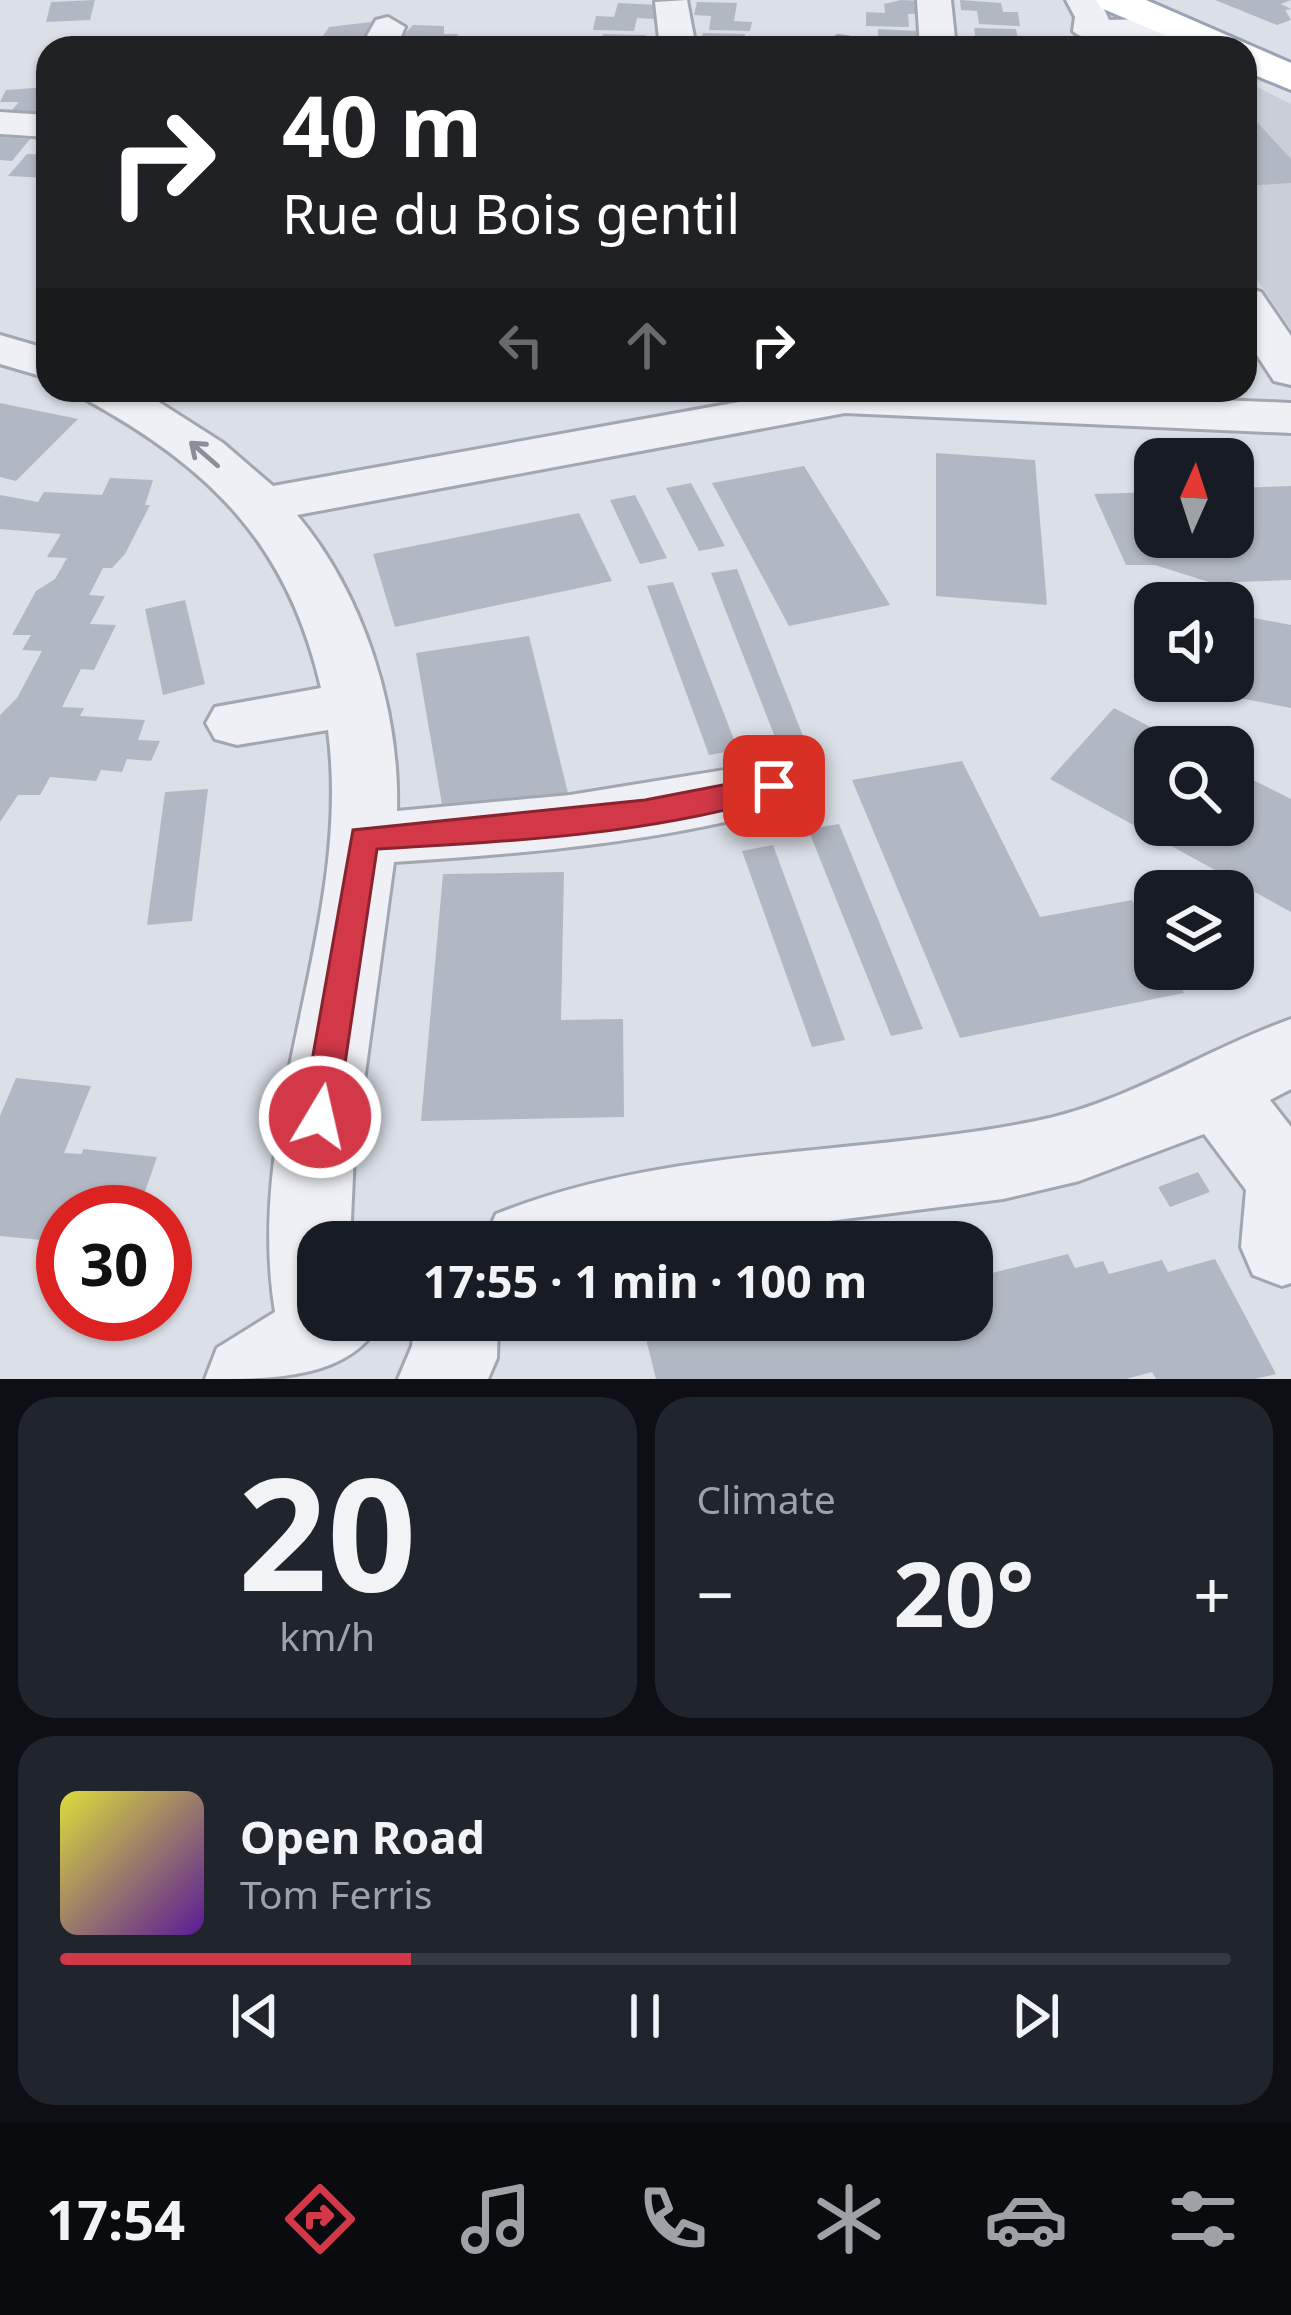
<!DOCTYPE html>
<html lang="en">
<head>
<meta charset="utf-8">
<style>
  body { margin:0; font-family:"Noto Sans",sans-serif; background:#20242c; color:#f1f3f6; height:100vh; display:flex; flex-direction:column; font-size:45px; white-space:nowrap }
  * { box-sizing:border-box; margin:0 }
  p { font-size:39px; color:#9ea1a6 }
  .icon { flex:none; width:66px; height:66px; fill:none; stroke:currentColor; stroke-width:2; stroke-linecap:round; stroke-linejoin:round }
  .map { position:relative; height:1379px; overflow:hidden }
  .drawer { display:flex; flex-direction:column; gap:18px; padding:18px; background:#0d0f14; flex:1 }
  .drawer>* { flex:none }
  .hud { position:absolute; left:36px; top:36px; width:1221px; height:366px; border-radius:36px; box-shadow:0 3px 9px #0004; background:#202124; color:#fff; overflow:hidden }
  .needle { width:78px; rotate:3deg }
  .buttons { position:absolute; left:1134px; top:438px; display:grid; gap:24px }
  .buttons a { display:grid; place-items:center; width:120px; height:120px; border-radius:24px; background:#171b24; box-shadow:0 3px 9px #0004; font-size:60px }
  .speed { position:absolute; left:36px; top:1185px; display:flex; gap:24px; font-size:60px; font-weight:700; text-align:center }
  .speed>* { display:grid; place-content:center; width:156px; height:156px; border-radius:50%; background:#171b24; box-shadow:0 3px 9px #0004; line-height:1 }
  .speed .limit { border:18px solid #d22; background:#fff; color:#111 }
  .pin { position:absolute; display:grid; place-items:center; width:102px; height:102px; color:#fff; margin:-51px; border-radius:24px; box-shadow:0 6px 18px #0006 }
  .me { position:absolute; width:132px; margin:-66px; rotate:9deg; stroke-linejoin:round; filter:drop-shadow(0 0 9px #0008) }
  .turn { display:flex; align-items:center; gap:42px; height:252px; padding:0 48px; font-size:54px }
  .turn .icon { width:156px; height:156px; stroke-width:2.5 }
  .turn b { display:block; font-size:84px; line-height:102px }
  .lanes { display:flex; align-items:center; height:114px; padding:0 48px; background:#0003; justify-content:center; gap:60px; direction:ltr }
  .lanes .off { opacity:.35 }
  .big { font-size:90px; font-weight:700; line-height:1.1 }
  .drawer .card { flex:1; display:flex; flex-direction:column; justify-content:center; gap:18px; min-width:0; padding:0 42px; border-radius:36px; background:#20242c }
  .drawer .dial { align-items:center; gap:0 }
  .dial b { font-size:156px; line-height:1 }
  .song { display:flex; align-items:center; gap:36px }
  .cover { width:144px; height:144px; border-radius:18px; background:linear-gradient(135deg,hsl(60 70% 55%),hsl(270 70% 35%)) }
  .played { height:12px; border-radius:6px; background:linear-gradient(90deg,#d33849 30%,#363941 30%) }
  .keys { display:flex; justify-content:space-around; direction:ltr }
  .heat { display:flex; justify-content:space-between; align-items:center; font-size:66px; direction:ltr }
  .drawer .tiles { flex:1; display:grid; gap:18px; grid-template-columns:1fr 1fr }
  .card:last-child { grid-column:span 2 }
  .trip { position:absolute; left:297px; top:1221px; width:696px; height:120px; border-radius:36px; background:#171b24; box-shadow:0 3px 9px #0004; font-weight:700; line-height:120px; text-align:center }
  .dock { display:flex; height:192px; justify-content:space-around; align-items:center; background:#090b0e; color:#9ea1a6 }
  .dock .icon { width:84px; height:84px }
  .dock .active { color:#d33849 }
  .dock b { font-size:54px; color:#f1f3f6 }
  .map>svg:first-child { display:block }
</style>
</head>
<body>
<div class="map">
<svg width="1291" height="1379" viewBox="0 0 1291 1379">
  <rect width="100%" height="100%" fill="#dbdfe7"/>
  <path fill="#c9ced9" d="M1245,81l46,23v225l-46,-67z"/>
  <g fill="#b2b8c3">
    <path d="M95,0l-5,20 -44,2 5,-20z"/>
    <path d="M901,0l23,1 1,13h-17l1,13 -43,-1v-14l19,1 -1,-9z"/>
    <path d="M960,0l41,3 2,9h15l2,14 -41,-2 -2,-13 -16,-1z"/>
    <path d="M1215,0h76l-10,4 10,5 -6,1 6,10 -14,5z"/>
    <path d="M697,2l40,1 -3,18 18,1 -2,9 -41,-1 2,-14 -17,-1z"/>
    <path d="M618,3l41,2 -4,14 -18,-1 -3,13 -41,-1 3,-14 18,1z"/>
    <path d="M371,22l-7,16 -17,-1 -7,11h-43l14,-12h12l6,-9z"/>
    <path d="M413,25l31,1v8h14l-3,14h-43l3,-6 -17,-1z"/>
    <path d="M974,28l42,1 2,10 -18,-1 2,10h-43l-1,-7h18z"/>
    <path d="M878,29l42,2 1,14 -43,-6z"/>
    <path d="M703,33l42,1 -2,14 -43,-1z"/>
    <path d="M603,34l37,1h6l-3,13h-44z"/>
    <path d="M48,87l-8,16 8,1v17l-44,-2 15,-17h-19l6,-12z"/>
    <path d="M1245,109l46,50v24l-46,3z"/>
    <path d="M0,137l13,1 17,1 -18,22 -12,-1z"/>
    <path d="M27,154l21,1v23l-40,-2z"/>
    <path d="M622,390h64v8l-65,-2z"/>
    <path d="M0,403l78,16 -62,62 -16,-4z"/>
    <path d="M936,453l99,7 12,145 -111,-9z"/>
    <path d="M804,466l86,139 -101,21 -77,-143z"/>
    <path d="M110,478l43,2 -8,25h5l-25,49 -13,14h-9l-14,27 16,1 -15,28 26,1 -22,45 -13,-1 -19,38 22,1 -4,8 65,4 -7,20 22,1 -9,20 -24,-2 -5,13 -21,-2 -5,11 -46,-4 -10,18h-22l-18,27v-107l17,-17 25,-47 -20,-1 9,-15h-19l24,-44 19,-12 12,-21 -20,-1 14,-23 -61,-5v-34l38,7 6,-10 58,3z"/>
    <path d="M691,483l34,63 -26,5 -33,-63z"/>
    <path d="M1291,486v94l-79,3 -57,-18h-29l-32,-71 61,-2v45h78v-49z"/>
    <path d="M635,495l32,63 -27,6 -30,-64z"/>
    <path d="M579,513l33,68 -217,46 -22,-73z"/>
    <path d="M737,569l68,172 -27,4 -67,-172z"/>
    <path d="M673,582l65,168 -29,5 -62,-169z"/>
    <path d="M1152,593h3v89l-12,-3z"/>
    <path d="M185,600l20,84 -42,11 -18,-86z"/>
    <path d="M1233,614l58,11v83l-128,-25 70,-2z"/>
    <path d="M529,636l41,165 -125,21 -29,-169z"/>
    <path d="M1114,708l75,39h-34v78h78v-55l58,29v113l-241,-133z"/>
    <path d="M962,761l78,156 92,-17 23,41v28h16l13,24 -224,45 -108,-258z"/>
    <path d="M208,789l-16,132 -45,4 18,-133z"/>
    <path d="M839,824l84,205 -32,7 -83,-207z"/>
    <path d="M773,845l72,195 -33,7 -70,-196z"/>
    <path d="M564,872l-3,148 62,-1 1,98 -203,4 22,-247z"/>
    <path d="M16,1078l75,8 -27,67 18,1 1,-5 74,8 -19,55h-75v30l-63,-6v-120z"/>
    <path d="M1198,1172l12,20 -40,15 -12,-20z"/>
    <path d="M1068,1254l7,14 28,-7 6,13 53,-14 6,12 47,-13 61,115 -21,5h-99l-4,-7 -26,7h-470l-12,-48 45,-11h283v-42z"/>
  </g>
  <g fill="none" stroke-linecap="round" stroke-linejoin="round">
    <g stroke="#a1a6b1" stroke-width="6">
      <g id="minor">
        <path d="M917,0h34l5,48h-36z"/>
        <path d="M1066,0h34l9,20 77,-2 17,10c-13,16 -117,19 -130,3l2,-14z"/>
        <path d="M655,2l32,-2 9,48h-36z"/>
        <path d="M388,17l17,10 -9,21h-36l16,-28z"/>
        <path d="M838,37l27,4 6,7h-51z"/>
        <path d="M0,112l48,3v22l-48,-3z"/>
        <path d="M1245,288l16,4 30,44v49l-17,-4 -29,-44z"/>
        <path d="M0,335l48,14v29l-48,-14z"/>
        <path d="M80,390h60l83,53 50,43 532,-96h189l297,13v30l-446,-20 -548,102c66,78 103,194 100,296l173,-16 204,-33 23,7 9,17 -9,17c-123,38 -274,51 -403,59l-40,292 -4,88h-32v78h64c-32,59 -106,59 -177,59l12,-31 58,-36c-32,-196 79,-386 53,-582l-91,15 -22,-6 -9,-16 9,-16 106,-19c-33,-143 -109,-219 -234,-288z"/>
        <path d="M1291,1019v70l-21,11 21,27v156l-9,3 -29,-11 -12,-28 5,-57 -42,-56 -125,47 -76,18 -339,43h-180l12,-28c174,-69 360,-57 540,-93 93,-19 168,-71 255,-102z"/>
        <path d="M414,1320h84l-1,38 -9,21h-90l14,-33z"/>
      </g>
    </g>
    <g stroke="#9aa3b3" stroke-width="6">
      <path id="major" d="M1096,0h50l145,63v27l-46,-19v-23h-50l-94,-40z"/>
    </g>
    <use href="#minor" fill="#eef0f5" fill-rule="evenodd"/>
    <use href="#major" fill="#fff" fill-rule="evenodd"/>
  </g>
  <defs><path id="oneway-shaft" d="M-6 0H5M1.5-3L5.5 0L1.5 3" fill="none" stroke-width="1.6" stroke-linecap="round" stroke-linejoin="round" transform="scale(3)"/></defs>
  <use stroke="#8a8e99" href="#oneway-shaft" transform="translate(204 454) rotate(-139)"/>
  <path fill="#d33849" stroke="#89242f" stroke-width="3" d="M774,775l10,3 4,8 -4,8c-128,40 -274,48 -407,55l-40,268 -5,11 -12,5 -13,-5 -5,-11 51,-287 292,-30z"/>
</svg>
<div class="buttons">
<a><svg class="needle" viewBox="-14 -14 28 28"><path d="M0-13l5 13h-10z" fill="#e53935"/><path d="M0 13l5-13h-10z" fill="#9ea1a6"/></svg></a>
<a><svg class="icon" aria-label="sound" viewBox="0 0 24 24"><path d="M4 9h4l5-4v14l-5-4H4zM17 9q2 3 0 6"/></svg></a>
<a><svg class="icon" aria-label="search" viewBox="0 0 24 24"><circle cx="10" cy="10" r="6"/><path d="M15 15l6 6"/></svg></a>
<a><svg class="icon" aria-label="layers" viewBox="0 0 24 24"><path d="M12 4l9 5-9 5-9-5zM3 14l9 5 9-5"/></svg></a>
</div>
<div class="speed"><div class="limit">30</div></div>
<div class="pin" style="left:774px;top:786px;background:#d93025"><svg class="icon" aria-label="arrive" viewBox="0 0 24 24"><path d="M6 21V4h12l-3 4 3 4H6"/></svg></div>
<svg class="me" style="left:320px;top:1117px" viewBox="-20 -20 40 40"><circle r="17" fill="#d33849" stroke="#fff" stroke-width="3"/><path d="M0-11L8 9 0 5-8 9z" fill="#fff"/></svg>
<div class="trip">17:55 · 1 min · 100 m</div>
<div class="hud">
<div class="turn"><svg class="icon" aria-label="right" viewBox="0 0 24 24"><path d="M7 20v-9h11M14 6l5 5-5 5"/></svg><div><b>40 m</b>Rue du Bois gentil</div></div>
<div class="lanes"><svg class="icon off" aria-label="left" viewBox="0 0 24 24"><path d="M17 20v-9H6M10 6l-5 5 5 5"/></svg><svg class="icon off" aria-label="ahead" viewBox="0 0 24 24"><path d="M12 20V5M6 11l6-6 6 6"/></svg><svg class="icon" aria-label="right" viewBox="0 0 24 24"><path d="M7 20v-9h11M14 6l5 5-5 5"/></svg></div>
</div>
</div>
<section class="drawer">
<div class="tiles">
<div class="card dial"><b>20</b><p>km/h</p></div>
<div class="card"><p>Climate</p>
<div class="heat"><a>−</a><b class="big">20°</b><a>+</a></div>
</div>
<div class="card">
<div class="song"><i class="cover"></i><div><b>Open Road</b><p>Tom Ferris</p></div></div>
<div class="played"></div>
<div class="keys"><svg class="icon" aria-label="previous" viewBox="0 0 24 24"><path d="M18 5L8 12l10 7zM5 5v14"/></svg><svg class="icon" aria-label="pause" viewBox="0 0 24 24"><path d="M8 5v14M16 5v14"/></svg><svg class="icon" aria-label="next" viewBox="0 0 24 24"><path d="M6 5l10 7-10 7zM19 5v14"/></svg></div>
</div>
</div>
</section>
<nav class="dock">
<b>17:54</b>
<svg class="icon active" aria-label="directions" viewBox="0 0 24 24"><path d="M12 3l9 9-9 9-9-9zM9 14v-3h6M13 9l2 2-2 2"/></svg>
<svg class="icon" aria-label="music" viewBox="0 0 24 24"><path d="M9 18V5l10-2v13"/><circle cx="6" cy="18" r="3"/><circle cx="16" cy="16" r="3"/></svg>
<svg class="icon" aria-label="phone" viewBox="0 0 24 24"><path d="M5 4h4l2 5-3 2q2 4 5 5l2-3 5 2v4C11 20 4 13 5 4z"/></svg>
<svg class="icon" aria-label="climate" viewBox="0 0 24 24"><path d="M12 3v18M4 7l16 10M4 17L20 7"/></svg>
<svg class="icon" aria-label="car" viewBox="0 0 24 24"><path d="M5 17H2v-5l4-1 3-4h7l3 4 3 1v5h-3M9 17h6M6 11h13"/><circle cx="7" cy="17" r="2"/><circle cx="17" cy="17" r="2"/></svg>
<svg class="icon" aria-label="filters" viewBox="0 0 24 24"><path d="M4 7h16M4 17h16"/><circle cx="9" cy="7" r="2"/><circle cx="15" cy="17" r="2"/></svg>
</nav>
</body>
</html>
